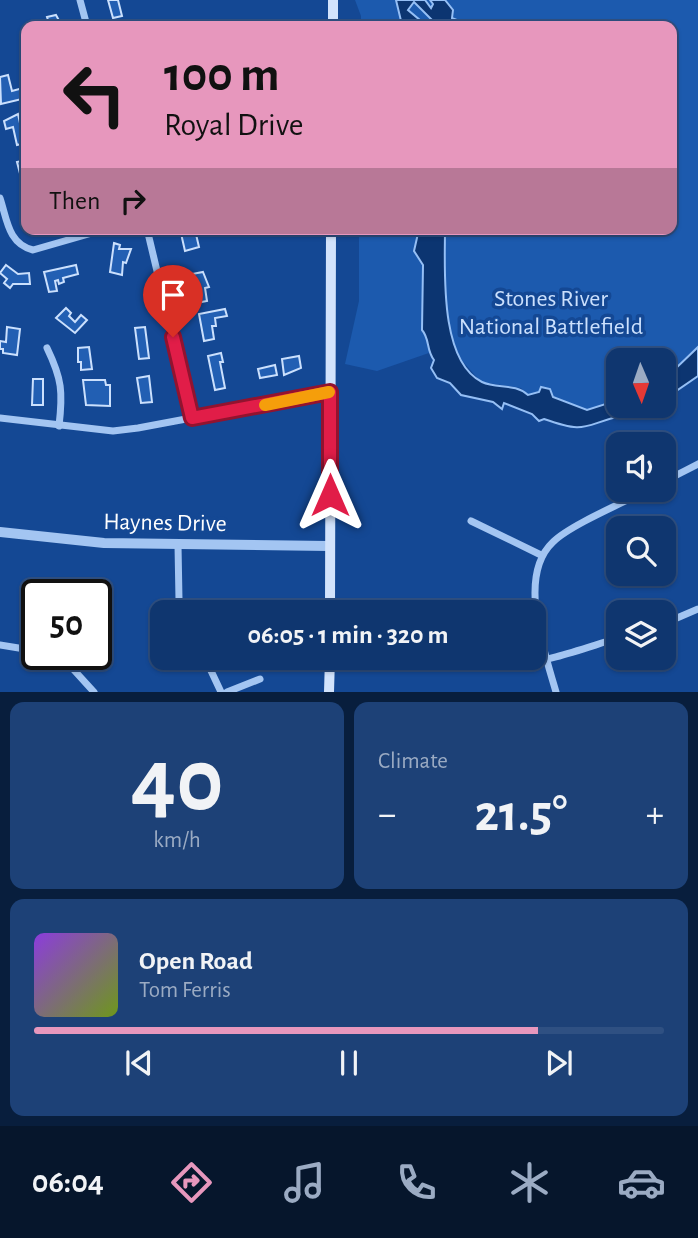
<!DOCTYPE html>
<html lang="en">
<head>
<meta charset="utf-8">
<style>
  body { margin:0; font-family:"Alegreya Sans",sans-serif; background:#1d4177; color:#f1f3f6; height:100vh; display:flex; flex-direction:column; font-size:26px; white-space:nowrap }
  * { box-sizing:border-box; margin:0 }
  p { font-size:23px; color:#9babc3 }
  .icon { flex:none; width:38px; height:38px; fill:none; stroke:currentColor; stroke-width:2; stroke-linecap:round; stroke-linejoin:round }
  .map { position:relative; height:692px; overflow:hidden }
  .side { display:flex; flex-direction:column; gap:10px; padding:10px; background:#081e3d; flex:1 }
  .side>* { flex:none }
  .guide { position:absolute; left:21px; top:21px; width:656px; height:214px; border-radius:14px; box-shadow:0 2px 5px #0004,0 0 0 2px #2f5082; background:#e797bd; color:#111; overflow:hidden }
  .needle { width:46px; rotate:178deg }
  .buttons { position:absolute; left:606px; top:348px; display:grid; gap:14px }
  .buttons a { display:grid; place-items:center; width:70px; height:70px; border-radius:14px; background:#0f366f; box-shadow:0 2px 5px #0004,0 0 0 2px #2f5082; font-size:35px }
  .speed { position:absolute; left:21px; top:579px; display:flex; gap:14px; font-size:35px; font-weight:700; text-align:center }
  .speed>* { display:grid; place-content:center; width:91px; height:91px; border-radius:50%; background:#0f366f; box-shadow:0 2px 5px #0004,0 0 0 2px #2f5082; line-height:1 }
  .speed .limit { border:4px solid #111; border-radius:10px; background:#fff; color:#111 }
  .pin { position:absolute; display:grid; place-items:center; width:60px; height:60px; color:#fff; margin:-72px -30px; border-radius:50% 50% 50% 0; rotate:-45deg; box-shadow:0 0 7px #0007 }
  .pin .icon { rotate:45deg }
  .me { position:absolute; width:77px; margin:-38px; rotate:0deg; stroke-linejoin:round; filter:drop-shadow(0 0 5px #0008) }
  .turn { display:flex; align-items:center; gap:24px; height:147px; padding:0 28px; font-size:32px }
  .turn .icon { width:91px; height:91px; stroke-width:2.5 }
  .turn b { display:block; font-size:49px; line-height:60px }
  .then { display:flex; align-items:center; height:66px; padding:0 28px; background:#0003; gap:14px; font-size:26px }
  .big { font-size:52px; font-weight:700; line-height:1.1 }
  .side .widget { flex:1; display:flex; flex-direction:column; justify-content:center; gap:10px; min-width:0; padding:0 24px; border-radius:14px; background:#1d4177 }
  .side .dial { align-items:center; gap:0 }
  .dial b { font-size:91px; line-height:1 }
  .song { display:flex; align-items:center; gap:21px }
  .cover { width:84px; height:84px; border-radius:10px; background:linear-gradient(135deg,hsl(270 70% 55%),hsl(80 70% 35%)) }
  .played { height:7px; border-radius:4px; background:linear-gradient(90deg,#e797bd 80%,#2f5082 80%) }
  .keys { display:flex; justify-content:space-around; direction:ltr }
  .heat { display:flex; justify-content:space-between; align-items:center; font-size:38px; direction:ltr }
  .side .tiles { flex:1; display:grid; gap:10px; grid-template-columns:1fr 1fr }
  .widget:last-child { grid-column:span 2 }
  .trip { position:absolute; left:150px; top:600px; width:396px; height:70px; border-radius:14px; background:#0f366f; box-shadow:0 2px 5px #0004,0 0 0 2px #2f5082; font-weight:700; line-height:70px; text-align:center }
  .tabs { display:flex; height:112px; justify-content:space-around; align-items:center; background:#06162c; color:#9babc3 }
  .tabs .icon { width:49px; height:49px }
  .tabs .current { color:#e797bd }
  .tabs b { font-size:32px; color:#f1f3f6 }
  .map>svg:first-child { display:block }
</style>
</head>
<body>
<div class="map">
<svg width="698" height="692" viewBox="0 0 698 692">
  <rect width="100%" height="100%" fill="#144894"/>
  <path fill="#1c5aae" d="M355,0h343v347l-27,26 -8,3v-16h-45v40l-31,10 -32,-12 -27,-3 -7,-7 -40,-6 -32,-36 -72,25 -32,-7 14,-63v-72h313v-203h-311v-10z"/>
  <g fill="#0c3571" stroke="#95bff5" stroke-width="2">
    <path d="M396,0h29l6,8 2,-4 -3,-4h15l8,10 -1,8 5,2 4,6h-23l-24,-24 -6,8 19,16 -25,-1z"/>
    <path d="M419,229h26c0,40 -6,132 37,153 15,7 33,1 46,13l11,-3 2,-5 9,2 3,8 34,13 31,-10v6h34c-11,6 -20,7 -32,10 -39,10 -33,18 -76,3l-5,2 -7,-7 -28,-11 -2,6 -9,-7 -32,-7 -11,-12 -13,-5 -6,-10 3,-8c-8,-10 -4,-21 -12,-30l1,-65 -9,-14z"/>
    <path d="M698,347v29l-35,24v-24l8,-3z"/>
  </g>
  <g fill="#225fb3" stroke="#cbe0fd" stroke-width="2">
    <path d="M108,0h10l4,16 -9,2z"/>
    <path d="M56,15l6,11h-12l-3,-9z"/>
    <path d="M8,75l4,16 11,-3 3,10 -25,6 -1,-27z"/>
    <path d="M18,114l3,14 5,-2v17l-9,2 -4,-18 -7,2 -2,-8z"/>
    <path d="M26,160v28l-2,1 -7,-27z"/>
    <path d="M180,229h17l-2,1 4,17 -14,4z"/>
    <path d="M114,243l6,2 -1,4h12l-5,14 -3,-1 -1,13 -12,-3z"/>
    <path d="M6,265l12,9 11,-1 1,11h-17l-3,4 -6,-5 3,-4 -7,-6z"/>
    <path d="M76,265l2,9 -15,4 1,4 -5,2 -1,-4 -3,1 2,10 -8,1 -5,-20z"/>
    <path d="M203,272l6,15 -4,1 2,13 -11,2 -4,-29z"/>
    <path d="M66,308l5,5 -2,3 6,6 6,-7 6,5 -12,13 -19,-15z"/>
    <path d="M225,309l2,7 -12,2 1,8h-4l2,13 -10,2 -5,-27z"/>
    <path d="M7,327l13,2 -3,26 -14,-2v-4h-3v-8l6,1z"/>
    <path d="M145,327l4,31 -10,1 -4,-31z"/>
    <path d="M89,347l3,22 -11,1v-8h-3v-14z"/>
    <path d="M221,353l2,9h-3l5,26 -10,2 -7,-34z"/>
    <path d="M299,356l2,12 -17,7 -2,-16z"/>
    <path d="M275,365l2,10 -17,3 -2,-9z"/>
    <path d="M149,376l3,26 -11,1 -4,-25z"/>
    <path d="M33,379h10v26h-11z"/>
    <path d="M83,380h22l1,5h4v21l-24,-1z"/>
  </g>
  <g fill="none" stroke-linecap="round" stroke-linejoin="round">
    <g stroke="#a3c5f2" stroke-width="7">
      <path d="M80,0l7,26"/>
      <path d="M0,198c7,21 8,46 33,52l73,-21"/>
      <path d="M147,229l45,189"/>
      <path d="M47,348c15,31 16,44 12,78"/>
      <path d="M0,418l113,13 25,-3 192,-36"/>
      <path d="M663,482l35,-18"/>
      <path d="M471,521l70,34"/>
      <path d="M178,545l1,55 4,12"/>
      <path d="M663,624l35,-15"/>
      <path d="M0,645l37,6"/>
      <path d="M47,654l26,15 21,23"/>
      <path d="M205,658l16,34"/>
      <path d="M436,658c73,19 113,1 182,-20"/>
      <path d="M227,692l33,-13"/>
      <path d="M556,692c-12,-42 -39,-116 -3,-150 17,-17 72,-40 95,-52"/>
    </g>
    <path stroke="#a3c5f2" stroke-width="10" d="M0,532l104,11 225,3"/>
    <g stroke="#d2e3fc" stroke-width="10">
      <path d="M333,26v-26"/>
      <path d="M330,612l1,-383"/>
      <path d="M329,692l1,-34"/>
    </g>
  </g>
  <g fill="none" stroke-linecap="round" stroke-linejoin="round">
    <g stroke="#92132f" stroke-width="18">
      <path id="route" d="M173,337l19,81 138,-26v103"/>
    </g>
    <use href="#route" stroke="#e11d48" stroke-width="12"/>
    <path stroke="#f59e0b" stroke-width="12" d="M265,405l64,-13"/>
  </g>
  <g text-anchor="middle" stroke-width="7" stroke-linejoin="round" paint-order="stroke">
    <g font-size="24" fill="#cbe0fd" stroke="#144894">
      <text x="551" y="306">Stones River<tspan x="551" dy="28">National Battlefield</tspan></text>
    </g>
    <g font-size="24" fill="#fff" stroke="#144894">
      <text transform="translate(165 522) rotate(1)" y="8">Haynes Drive</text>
    </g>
  </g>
</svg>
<div class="buttons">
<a><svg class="needle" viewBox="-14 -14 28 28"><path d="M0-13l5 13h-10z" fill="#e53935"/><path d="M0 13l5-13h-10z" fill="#9babc3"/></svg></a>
<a><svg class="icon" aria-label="sound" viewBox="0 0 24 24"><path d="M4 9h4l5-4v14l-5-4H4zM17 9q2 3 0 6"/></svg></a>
<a><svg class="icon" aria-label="search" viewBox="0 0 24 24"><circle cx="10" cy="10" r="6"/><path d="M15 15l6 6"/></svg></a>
<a><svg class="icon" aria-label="layers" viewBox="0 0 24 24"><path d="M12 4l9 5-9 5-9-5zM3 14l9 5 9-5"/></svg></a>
</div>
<div class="speed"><div class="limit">50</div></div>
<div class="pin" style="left:173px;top:337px;background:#d93025"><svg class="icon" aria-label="arrive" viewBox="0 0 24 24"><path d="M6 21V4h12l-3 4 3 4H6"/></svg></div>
<svg class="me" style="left:330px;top:495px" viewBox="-20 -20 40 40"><path d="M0-17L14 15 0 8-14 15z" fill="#e11d48" stroke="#fff" stroke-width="4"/></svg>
<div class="trip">06:05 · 1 min · 320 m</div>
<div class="guide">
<div class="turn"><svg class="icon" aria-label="left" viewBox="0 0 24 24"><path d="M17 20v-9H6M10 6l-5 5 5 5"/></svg><div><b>100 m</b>Royal Drive</div></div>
<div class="then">Then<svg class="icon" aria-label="right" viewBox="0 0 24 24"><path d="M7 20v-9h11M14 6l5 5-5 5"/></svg></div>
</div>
</div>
<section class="side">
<div class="tiles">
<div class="widget dial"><b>40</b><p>km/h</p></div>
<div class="widget"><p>Climate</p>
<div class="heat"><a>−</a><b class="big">21.5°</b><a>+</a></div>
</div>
<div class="widget">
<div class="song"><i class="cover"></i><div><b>Open Road</b><p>Tom Ferris</p></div></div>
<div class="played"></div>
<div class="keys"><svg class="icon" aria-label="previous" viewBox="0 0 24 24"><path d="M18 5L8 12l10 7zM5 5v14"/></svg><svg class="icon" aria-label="pause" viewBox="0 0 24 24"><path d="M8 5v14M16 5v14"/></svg><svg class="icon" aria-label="next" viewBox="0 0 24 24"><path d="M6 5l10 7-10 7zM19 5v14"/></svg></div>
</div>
</div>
</section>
<nav class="tabs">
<b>06:04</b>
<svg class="icon current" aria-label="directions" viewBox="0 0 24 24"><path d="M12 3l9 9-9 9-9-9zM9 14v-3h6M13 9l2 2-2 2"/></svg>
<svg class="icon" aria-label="music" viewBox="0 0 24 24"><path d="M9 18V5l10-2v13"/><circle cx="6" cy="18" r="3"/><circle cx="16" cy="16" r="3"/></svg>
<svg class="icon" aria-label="phone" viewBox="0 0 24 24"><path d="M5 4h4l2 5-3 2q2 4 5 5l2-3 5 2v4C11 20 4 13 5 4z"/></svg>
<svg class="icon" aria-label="climate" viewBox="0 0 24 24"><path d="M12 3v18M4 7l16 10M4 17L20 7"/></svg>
<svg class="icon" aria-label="car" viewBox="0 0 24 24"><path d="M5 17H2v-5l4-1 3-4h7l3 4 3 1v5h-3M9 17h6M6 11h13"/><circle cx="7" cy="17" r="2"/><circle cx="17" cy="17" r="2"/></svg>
</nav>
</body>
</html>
